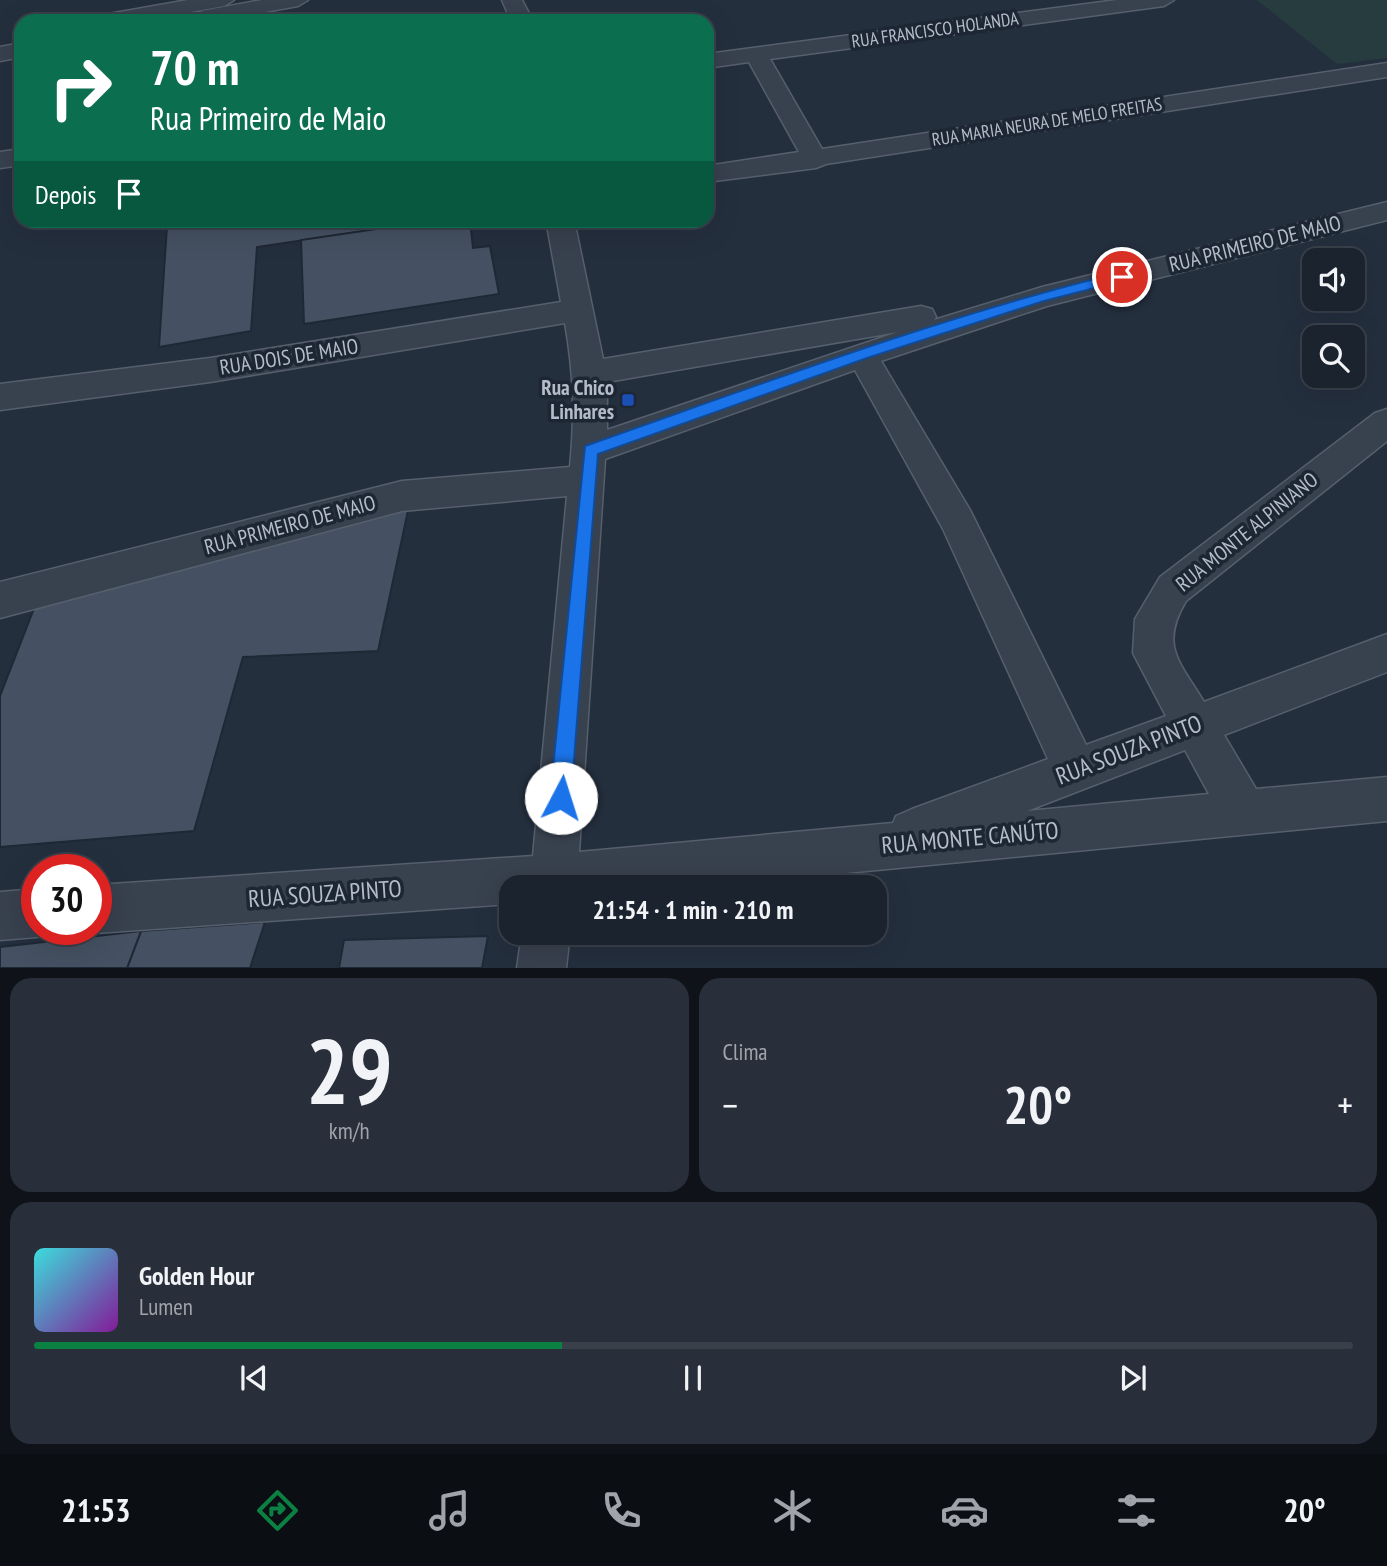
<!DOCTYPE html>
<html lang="pt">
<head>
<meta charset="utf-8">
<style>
  body { margin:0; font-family:"PT Sans Narrow",sans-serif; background:#282f3a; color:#f1f3f6; height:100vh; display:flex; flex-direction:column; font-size:26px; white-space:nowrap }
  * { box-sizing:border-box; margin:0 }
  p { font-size:23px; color:#a0a4aa }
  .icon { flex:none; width:38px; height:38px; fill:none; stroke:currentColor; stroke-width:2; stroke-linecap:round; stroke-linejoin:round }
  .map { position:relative; height:968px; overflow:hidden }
  .details { display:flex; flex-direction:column; gap:10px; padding:10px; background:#0f1319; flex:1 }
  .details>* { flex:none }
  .guide { position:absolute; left:14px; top:14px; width:700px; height:214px; border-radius:21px; box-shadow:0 7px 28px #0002,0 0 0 2px #39404a; background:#0b6e4f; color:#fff; overflow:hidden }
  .controls { position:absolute; left:1302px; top:248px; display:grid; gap:14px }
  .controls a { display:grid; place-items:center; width:63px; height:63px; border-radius:14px; background:#1b232e; box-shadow:0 7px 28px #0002,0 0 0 2px #39404a; font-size:35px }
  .speed { position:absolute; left:21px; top:854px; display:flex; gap:14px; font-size:35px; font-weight:700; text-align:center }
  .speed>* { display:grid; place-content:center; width:91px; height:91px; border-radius:50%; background:#1b232e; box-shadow:0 7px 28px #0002,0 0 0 2px #39404a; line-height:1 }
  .speed .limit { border:10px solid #d22; background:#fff; color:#111 }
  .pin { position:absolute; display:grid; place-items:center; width:60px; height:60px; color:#fff; margin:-30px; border:4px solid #fff; border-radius:50%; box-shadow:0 2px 7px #0007 }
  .me { position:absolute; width:77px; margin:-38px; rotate:5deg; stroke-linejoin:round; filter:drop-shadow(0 0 5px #0008) }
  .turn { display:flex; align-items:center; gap:24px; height:147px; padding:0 21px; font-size:32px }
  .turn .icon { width:91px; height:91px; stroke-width:2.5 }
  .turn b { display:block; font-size:49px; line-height:60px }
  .then { display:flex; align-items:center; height:66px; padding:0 21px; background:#0003; gap:14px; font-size:26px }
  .big { font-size:52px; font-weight:700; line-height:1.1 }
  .details .widget { flex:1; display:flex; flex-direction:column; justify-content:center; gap:10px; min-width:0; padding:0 24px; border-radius:21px; background:#282f3a }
  .details .dial { align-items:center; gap:0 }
  .dial b { font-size:91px; line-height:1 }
  .song { display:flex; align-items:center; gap:21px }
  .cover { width:84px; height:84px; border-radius:10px; background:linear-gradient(135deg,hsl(180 70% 55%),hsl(290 70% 35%)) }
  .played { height:7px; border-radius:4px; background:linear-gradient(90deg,#0b8043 40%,#39404a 40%) }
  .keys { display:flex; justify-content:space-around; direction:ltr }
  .heat { display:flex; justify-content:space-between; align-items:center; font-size:38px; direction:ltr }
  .details .tiles { flex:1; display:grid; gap:10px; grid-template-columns:1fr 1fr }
  .widget:last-child { grid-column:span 2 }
  .trip { position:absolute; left:499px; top:875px; width:388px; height:70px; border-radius:21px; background:#1b232e; box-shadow:0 7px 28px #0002,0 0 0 2px #39404a; font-weight:700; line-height:70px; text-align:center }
  .menu { display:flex; height:112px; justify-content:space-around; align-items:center; background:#0b0e12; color:#a0a4aa }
  .menu .icon { width:49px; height:49px }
  .menu .active { color:#0b8043 }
  .menu b { font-size:32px; color:#f1f3f6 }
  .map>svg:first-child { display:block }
</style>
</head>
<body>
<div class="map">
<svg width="1387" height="968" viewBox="0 0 1387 968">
  <rect width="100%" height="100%" fill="#242f3e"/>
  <path fill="#263c3f" d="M1257,0h130v58l-50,6z"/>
  <g fill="#455162" stroke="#1f2835" stroke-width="2">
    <path d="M203,220h235l-181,27 -6,84 -92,16 8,-121z"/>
    <path d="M438,220h32l3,28 17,-2 9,48 -195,30 -3,-84z"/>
    <path d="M409,506l-31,145 -135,6 -49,174 -194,16v-151l35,-90z"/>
    <path d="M265,922l-15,46h-123l14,-37z"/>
    <path d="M141,931l-14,37h-127v-21z"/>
    <path d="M488,936l-6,32h-143l5,-28z"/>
  </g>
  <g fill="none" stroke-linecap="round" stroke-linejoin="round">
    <g stroke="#565f6c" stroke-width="3">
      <g id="minor">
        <path d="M188,0h46l-10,6 -84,15h-48l11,-6z"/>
        <path d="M262,0h46l-10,6 -82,15h-22l-3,-4 11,-6z"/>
        <path d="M502,0h20l11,21h-22z"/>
        <path d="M1117,0h57l-10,6 -394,53 52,90 565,-86v14l-561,87 -10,4 -109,14v-16l92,-14 -50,-90 -42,6v-14z"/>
        <path d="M21,43v14l-21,4v-14z"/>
        <path d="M21,149v16l-21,3v-16z"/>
        <path d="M1387,202v18l-340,86 -166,55 89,149 116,235 80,-29 -33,-63 2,-34 25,-42 215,-164 12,-4v32l-201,160c-27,45 -6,61 18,101l183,-68v38l-163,63 32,54 131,-12v44l-687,66h-189v17l-415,29 -8,-4h8v-44l437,-29 34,-360 -165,15 -402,107v-36l402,-101 168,-14c5,-53 4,-92 -5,-144l-355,59 -210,28v-26l210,-26 351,-56 -15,-82h28l29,139 318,-53 11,3 4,8 -2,3 108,-33zM898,332l-291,98v-48zM855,370l88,159 105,230 -136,50 -16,7 -3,7 -314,29 26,-393zM1185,750l24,44 -182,17z"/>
        <path d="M37,889v40l17,1 -17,7 -37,3v-48z"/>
        <path d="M522,933h48l-4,35h-49z"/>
      </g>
    </g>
    <use href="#minor" fill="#38414e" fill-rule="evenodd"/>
  </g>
  <path fill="#1a73e8" stroke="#114b97" stroke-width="2" d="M1122,272l4,1v7l-82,21 -177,57 -269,96 -27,344 -3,7 -7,3 -8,-3 -3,-7 35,-352c177,-62 354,-129 537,-174z"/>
  <rect fill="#1a4fb4" stroke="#1d2633" stroke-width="2.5" x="621" y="393" width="14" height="14" rx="3.5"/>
  <g text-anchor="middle" stroke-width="7" stroke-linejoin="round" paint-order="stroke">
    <g font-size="18" fill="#b4bcc9" stroke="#1d2633">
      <text transform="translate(935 30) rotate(-8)" y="6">RUA FRANCISCO HOLANDA</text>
      <text transform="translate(1047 122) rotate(-9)" y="6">RUA MARIA NEURA DE MELO FREITAS</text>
    </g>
    <g font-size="21" fill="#b4bcc9" stroke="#1d2633">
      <text transform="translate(1255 244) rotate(-14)" y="7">RUA PRIMEIRO DE MAIO</text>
      <text transform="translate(289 357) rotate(-9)" y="7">RUA DOIS DE MAIO</text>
      <text transform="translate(290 525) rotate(-15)" y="7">RUA PRIMEIRO DE MAIO</text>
      <text transform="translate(1247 532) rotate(-39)" y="7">RUA MONTE ALPINIANO</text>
    </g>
    <g font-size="21" font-weight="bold" fill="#b4bcc9" stroke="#1d2633" text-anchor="end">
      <text x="614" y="395">Rua Chico<tspan x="614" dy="24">Linhares</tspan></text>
    </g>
    <g font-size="24" fill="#b4bcc9" stroke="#1d2633">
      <text transform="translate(1129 750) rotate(-21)" y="8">RUA SOUZA PINTO</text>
      <text transform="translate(970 838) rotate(-5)" y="8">RUA MONTE CANÚTO</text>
      <text transform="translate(325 894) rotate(-4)" y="8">RUA SOUZA PINTO</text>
    </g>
  </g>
</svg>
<div class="controls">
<a><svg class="icon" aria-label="sound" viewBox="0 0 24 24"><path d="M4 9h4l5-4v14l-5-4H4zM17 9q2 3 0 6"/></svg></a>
<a><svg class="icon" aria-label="search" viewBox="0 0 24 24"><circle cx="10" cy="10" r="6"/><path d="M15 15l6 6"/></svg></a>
</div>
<div class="speed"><div class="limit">30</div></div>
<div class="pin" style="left:1122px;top:277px;background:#d93025"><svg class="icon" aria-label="arrive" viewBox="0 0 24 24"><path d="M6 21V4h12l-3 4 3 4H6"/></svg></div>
<svg class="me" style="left:561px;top:798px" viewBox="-20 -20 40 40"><circle r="19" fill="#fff"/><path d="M0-13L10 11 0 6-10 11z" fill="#1a73e8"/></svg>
<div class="trip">21:54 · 1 min · 210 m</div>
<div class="guide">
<div class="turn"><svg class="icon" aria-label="right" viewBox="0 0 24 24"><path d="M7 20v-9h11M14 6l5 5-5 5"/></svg><div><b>70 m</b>Rua Primeiro de Maio</div></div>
<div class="then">Depois<svg class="icon" aria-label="arrive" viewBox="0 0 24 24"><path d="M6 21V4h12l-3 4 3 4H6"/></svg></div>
</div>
</div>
<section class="details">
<div class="tiles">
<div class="widget dial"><b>29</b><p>km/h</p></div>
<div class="widget"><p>Clima</p>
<div class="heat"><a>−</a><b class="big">20°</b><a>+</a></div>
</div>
<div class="widget">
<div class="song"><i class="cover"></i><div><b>Golden Hour</b><p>Lumen</p></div></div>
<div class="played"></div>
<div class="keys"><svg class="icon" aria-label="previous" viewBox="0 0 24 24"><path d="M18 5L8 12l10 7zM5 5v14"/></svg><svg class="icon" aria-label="pause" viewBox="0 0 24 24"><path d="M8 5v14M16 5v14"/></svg><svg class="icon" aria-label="next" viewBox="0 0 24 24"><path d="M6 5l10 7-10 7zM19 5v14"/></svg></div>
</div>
</div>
</section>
<nav class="menu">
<b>21:53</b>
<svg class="icon active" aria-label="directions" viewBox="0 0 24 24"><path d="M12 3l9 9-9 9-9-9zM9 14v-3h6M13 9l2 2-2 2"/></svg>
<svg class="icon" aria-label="music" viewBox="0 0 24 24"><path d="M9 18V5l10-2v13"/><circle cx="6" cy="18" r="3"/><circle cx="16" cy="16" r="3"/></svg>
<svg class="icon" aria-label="phone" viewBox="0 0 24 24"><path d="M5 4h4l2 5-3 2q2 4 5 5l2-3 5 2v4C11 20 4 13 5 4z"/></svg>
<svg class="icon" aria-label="climate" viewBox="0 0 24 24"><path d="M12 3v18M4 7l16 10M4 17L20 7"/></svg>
<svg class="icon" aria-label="car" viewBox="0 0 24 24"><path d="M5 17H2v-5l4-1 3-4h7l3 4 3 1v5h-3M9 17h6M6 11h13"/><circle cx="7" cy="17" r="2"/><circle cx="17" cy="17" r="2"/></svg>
<svg class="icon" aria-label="filters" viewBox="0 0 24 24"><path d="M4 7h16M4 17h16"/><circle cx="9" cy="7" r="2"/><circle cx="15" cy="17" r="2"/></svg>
<b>20°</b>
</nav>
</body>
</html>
